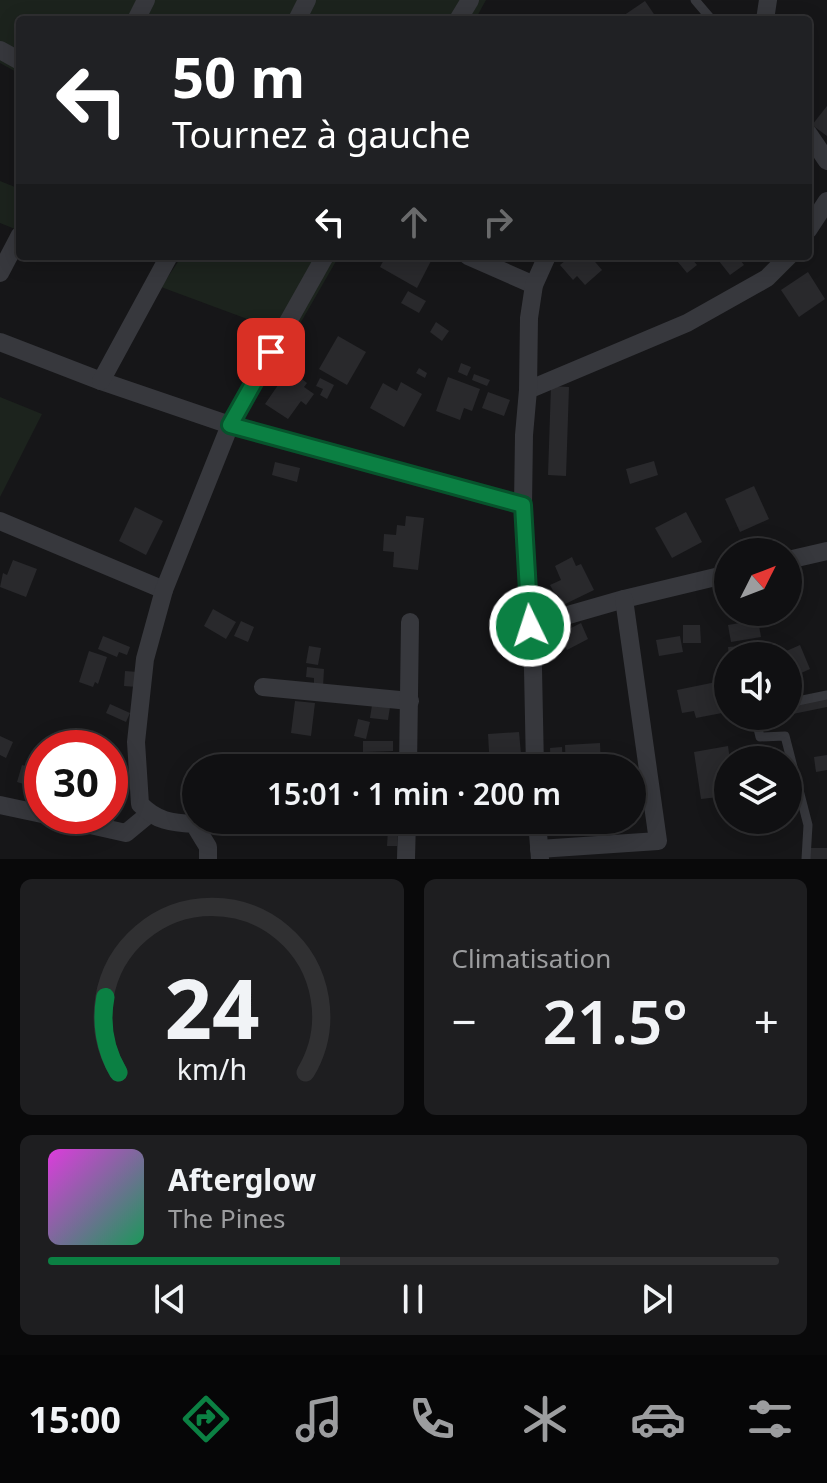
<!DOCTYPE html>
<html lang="fr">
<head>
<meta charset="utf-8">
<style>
  body { margin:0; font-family:"Noto Sans",sans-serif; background:#1e1e20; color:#f1f3f6; height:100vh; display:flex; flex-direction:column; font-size:30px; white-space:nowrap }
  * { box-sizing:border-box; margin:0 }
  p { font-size:26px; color:#9c9d9f }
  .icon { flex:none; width:44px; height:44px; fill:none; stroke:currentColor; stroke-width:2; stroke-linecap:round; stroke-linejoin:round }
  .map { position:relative; height:859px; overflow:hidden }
  .side { display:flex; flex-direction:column; gap:20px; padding:20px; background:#09090a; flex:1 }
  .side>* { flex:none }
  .guide { position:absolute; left:16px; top:16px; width:796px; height:244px; border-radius:8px; box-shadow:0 4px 20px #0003,0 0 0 2px #303032; background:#202124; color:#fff; overflow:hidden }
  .needle { width:52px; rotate:48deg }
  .controls { position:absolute; left:714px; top:538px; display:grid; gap:16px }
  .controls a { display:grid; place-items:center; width:88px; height:88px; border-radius:50%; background:#101012; box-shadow:0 4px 20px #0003,0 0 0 2px #303032; font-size:40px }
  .speed { position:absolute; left:24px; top:730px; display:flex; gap:16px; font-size:40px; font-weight:700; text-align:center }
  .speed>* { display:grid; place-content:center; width:104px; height:104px; border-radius:50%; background:#101012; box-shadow:0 4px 20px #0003,0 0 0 2px #303032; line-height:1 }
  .speed .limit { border:12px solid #d22; background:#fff; color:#111 }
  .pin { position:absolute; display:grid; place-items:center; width:68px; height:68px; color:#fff; margin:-34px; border-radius:16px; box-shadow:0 4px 12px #0006 }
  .me { position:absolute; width:88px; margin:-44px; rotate:356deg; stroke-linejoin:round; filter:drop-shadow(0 0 6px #0008) }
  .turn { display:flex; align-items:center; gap:28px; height:168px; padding:0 24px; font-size:36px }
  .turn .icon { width:104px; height:104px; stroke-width:2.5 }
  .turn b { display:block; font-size:56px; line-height:68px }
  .lanes { display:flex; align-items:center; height:76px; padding:0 24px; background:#0003; justify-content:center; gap:40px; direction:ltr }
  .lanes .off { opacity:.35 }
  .big { font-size:60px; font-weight:600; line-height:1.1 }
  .side .tile { flex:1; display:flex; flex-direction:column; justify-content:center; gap:12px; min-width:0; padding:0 28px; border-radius:12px; background:#1e1e20 }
  .side .dial { align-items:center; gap:0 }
  .dial svg { height:208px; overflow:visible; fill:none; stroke:#303032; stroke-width:7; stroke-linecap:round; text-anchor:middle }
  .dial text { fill:#f1f3f6; stroke:none }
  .song { display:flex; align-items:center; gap:24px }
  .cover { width:96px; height:96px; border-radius:12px; background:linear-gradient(135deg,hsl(300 70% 55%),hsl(150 70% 35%)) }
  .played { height:8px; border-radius:4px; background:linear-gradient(90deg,#0b8043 40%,#303032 40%) }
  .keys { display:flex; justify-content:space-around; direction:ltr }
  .heat { display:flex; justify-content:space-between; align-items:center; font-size:44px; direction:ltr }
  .side .tiles { flex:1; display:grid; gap:20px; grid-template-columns:1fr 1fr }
  .tile:last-child { grid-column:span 2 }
  .trip { position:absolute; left:182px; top:754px; width:464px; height:80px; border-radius:40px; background:#101012; box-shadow:0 4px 20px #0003,0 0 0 2px #303032; font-weight:600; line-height:80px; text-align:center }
  .menu { display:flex; height:128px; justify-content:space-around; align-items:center; background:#060607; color:#9c9d9f }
  .menu .icon { width:56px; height:56px }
  .menu .on { color:#0b8043 }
  .menu b { font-size:36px; color:#f1f3f6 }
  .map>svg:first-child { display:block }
</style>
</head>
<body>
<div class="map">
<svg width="827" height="859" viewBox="0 0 827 859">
  <rect width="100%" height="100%" fill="#161618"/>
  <g fill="#1c231d">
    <path d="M0,0h486l-11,20h-455v54l-20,-11z"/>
    <path d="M0,181l20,8v42l-20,-8z"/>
    <path d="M182,256h157l-46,80 -132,-49z"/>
    <path d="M0,397l42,17 -42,83z"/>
  </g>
  <g fill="#29292c">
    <path d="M645,1l13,19h-41z"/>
    <path d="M827,106v30l-15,-11z"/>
    <path d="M386,256h45l2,1 -16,31 -37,-21z"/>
    <path d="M571,256h19l12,14 -17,15 -8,-9 -4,4 -13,-15z"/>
    <path d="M673,256h20l-2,2 6,7 -10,8z"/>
    <path d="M715,256h22l7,9 -14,10z"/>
    <path d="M808,272l17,27 -26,18 -18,-27z"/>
    <path d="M408,291l18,10 -7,12 -18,-10z"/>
    <path d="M436,322l13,9 -7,10 -12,-9z"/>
    <path d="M338,336l28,16 -19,33 -28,-16z"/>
    <path d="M461,363l10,4 -4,9 -9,-4z"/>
    <path d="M419,368l8,5 -2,5 -9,-5z"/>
    <path d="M474,374l16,6 -3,6 -15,-6z"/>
    <path d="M285,375l10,6 3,-5 9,7 -3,4 10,7 -8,11 -5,-4 -13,18 -23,-15z"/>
    <path d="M448,377l32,12 -8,22 -8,-3 -4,12 -24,-9z"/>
    <path d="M320,378l14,7 -7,14 -7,-4 3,-6 -7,-3z"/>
    <path d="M401,382l21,12 -18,33 -34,-19 13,-25 14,8z"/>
    <path d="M551,386l18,1 -3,89 -18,-1z"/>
    <path d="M488,392l22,8 -6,16 -22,-8z"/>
    <path d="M654,461l4,14 -28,9 -4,-15z"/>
    <path d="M275,462l25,6 -3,14 -25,-7z"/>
    <path d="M754,486l15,33 -29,13 -15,-33z"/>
    <path d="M135,507l28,14 -17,34 -27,-14z"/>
    <path d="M686,512l16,30 -30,16 -17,-30z"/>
    <path d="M406,516l18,2 -6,52 -25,-3 1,-15 -11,-1 1,-17 12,1 1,-10 8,1z"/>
    <path d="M572,557l4,9 5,-2 13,26 -33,16 -11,-21 11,-5 -6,-14z"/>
    <path d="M13,560l24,9 -11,28 -26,-10 3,-14 4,2z"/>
    <path d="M213,609l23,13 -10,17 -22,-13z"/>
    <path d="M758,620l3,17 -30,5 -3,-17z"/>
    <path d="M241,621l13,6 -6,15 -14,-6z"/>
    <path d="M581,623l7,16 -21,11 -8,-16z"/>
    <path d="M683,625h17l1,18h-18z"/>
    <path d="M103,636l27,11 -3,8 -8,-3 -2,5 -19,-8z"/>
    <path d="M680,636l3,16 -24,4 -3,-16z"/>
    <path d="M754,645l1,11h-26l-1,-9z"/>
    <path d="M800,645l10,24 -11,5 -3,-6 -8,3v-15h-13z"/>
    <path d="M309,646l12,2 -3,17 -12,-2z"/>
    <path d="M89,651l18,6 -9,27 -3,-2 -2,5 -14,-5z"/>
    <path d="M307,667l17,2 -1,18 -9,-1v-8l-8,-1z"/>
    <path d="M125,671l13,1 -1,15 -13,-1z"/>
    <path d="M716,682l6,31 -26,5 -2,-7 -12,2 -5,-23z"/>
    <path d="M827,691v16l-39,8v-16z"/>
    <path d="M295,701l20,2 -4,33 -20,-3z"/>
    <path d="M110,704l20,9 -4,9 -20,-9z"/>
    <path d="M372,705l18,2 -2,13 -18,-2z"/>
    <path d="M358,719l12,3 -4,17 -12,-3z"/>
    <path d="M519,732l3,33 -32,3 -2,-34z"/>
    <path d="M0,736l13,6 -7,16 -6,-3z"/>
    <path d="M363,741h30v10l-30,1z"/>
    <path d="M600,743l1,25h-35l-1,-23z"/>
    <path d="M728,746l2,14h-2v36l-27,3 -7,-47z"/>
    <path d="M562,747l1,21h-12l-1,-20z"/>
    <path d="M751,750l1,10h-14l-1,-9z"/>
    <path d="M827,755v15l-11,2 -2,-15z"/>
    <path d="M22,765l10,3 -5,17 -10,-3z"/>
    <path d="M388,829h9v17h-10z"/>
    <rect x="808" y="848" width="19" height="11"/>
  </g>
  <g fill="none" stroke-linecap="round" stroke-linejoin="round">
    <g stroke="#37383d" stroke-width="9">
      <path d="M695,0l17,20"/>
      <path d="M788,703l39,-8"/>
      <path d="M755,716l5,21 25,-1 23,89 -2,34"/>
    </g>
    <g stroke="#37383d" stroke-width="18">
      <path d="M136,20l10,-20"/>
      <path d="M297,20l10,-20"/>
      <path d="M458,20l12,-20"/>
      <path d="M765,20l3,-20"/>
      <path d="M0,50l20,11"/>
      <path d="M808,133l19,28"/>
      <path d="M808,230l19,-29"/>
      <path d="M468,256l66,29"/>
      <path d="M0,273l20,-38"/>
      <path d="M0,342l101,39 129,44 293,80"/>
      <path d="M101,381l68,-125"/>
      <path d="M528,390l159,-67 80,-45 22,-22"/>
      <path d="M0,521l164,69"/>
      <path d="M788,560l39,-9"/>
      <path d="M530,626l94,-27 104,-25"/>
      <path d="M263,687l147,14"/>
      <path d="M408,768l2,-146"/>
      <path d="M535,768l-2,-99 -10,-164 1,-70 4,-45 1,-72 5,-33 13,-29"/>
      <path d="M0,805l42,9"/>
      <path d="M50,816l76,17 23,-19"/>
      <path d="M537,820l3,39"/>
      <path d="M539,849l119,-8 -34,-242"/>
      <path d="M208,859v-12l-14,-23c-22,-1 -38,-3 -54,-20l-4,-62 9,-83 19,-69 66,-165 95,-169"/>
      <path d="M406,859l1,-39"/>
    </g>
  </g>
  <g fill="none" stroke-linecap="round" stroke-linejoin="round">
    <g stroke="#07532c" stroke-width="20">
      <path id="route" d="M271,352l-41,73 293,80 7,121"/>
    </g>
    <use href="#route" stroke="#0b8043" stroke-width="14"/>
  </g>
</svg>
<div class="controls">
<a><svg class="needle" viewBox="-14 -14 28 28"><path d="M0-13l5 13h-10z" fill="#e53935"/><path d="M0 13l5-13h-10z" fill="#9c9d9f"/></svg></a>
<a><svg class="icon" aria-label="sound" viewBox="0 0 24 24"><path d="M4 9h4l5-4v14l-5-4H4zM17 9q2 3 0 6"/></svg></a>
<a><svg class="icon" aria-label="layers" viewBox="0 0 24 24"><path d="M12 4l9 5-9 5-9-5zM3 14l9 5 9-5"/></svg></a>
</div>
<div class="speed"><div class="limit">30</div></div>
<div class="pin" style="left:271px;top:352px;background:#d93025"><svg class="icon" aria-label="arrive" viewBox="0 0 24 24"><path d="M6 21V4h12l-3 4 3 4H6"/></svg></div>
<svg class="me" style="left:530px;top:626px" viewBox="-20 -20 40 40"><circle r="17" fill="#0b8043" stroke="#fff" stroke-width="3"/><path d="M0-11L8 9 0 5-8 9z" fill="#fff"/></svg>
<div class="trip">15:01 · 1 min · 200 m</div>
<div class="guide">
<div class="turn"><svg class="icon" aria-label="left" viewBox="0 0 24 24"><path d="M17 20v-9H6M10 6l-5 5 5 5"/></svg><div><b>50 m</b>Tournez à gauche</div></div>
<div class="lanes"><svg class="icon" aria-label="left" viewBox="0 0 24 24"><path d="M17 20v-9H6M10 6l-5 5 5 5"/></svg><svg class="icon off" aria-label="ahead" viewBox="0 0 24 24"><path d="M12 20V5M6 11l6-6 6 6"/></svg><svg class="icon off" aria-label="right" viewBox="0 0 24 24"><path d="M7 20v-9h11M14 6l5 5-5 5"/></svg></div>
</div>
</div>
<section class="side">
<div class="tiles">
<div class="tile dial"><svg viewBox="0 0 100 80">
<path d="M14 69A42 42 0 1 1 86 69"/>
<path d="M14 69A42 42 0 0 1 9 40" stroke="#0b8043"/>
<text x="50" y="56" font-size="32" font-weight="700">24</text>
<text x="50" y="72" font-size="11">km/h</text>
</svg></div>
<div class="tile"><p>Climatisation</p>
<div class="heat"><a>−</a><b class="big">21.5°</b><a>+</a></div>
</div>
<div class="tile">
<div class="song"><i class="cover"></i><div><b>Afterglow</b><p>The Pines</p></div></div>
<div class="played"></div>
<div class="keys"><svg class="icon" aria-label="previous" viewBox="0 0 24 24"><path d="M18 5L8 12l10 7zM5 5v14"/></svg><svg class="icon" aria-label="pause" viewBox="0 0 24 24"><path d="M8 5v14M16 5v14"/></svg><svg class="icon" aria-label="next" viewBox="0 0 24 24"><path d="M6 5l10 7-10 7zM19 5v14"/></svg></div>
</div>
</div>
</section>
<nav class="menu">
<b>15:00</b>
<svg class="icon on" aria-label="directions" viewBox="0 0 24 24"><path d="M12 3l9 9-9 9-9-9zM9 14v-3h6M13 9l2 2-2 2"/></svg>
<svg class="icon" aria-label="music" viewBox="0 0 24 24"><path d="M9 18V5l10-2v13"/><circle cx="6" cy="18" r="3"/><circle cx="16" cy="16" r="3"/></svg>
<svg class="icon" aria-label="phone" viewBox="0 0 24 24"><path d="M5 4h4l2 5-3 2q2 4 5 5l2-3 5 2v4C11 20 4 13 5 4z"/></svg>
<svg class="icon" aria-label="climate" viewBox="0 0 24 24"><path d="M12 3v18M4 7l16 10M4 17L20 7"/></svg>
<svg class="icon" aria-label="car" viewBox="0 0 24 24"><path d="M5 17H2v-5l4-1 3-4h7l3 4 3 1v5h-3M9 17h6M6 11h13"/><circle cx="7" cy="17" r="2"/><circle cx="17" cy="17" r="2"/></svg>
<svg class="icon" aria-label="filters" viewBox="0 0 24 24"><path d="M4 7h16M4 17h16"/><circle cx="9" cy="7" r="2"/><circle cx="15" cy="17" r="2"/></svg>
</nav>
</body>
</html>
